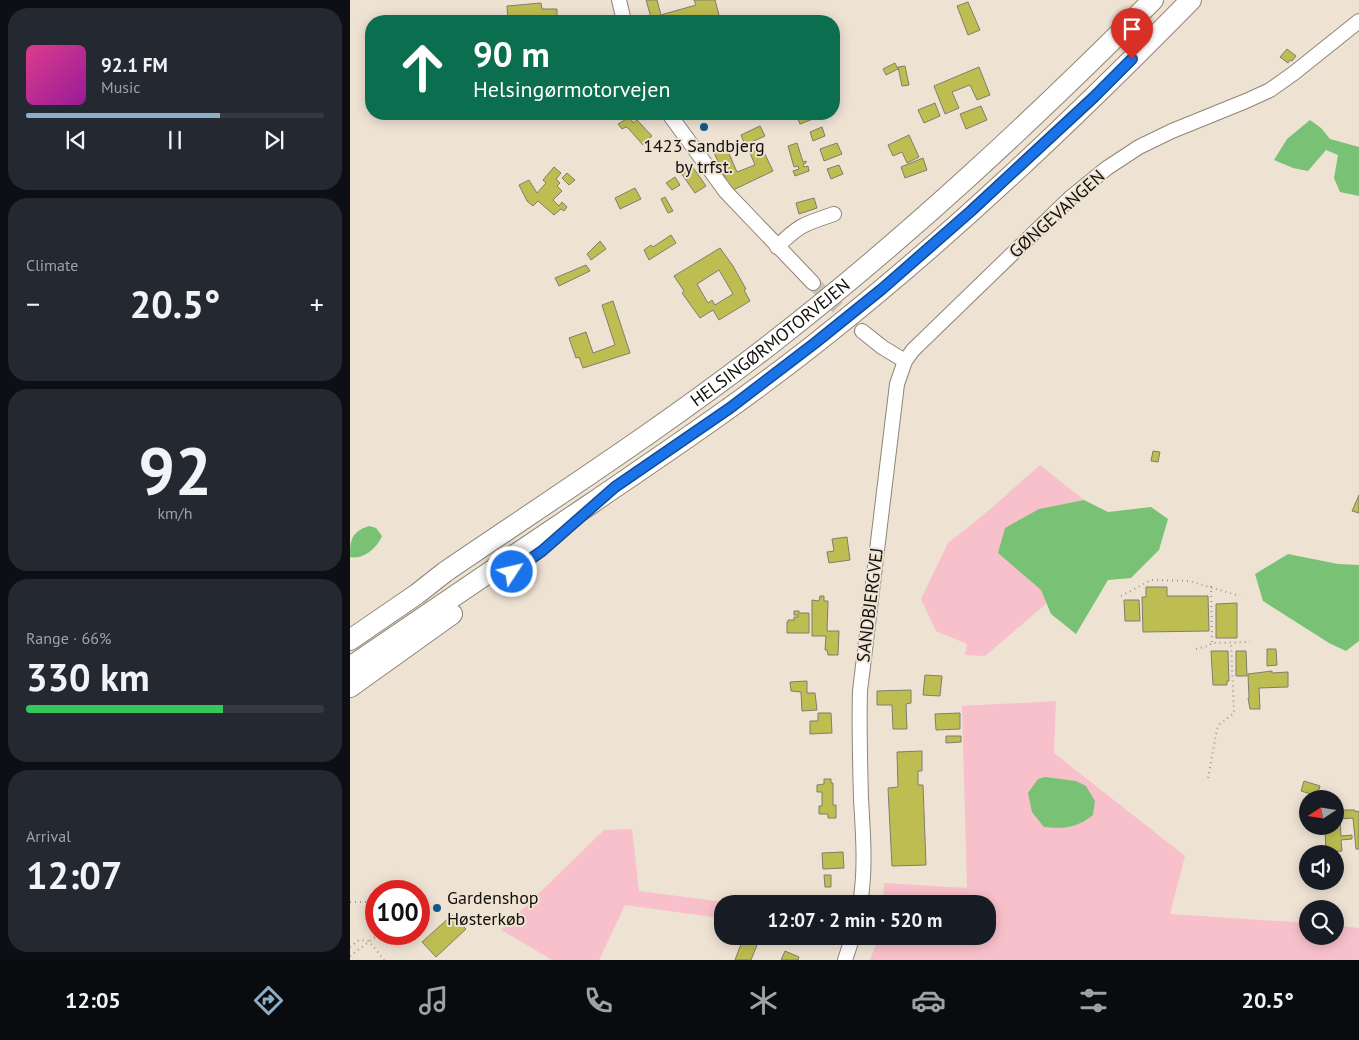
<!DOCTYPE html>
<html lang="en">
<head>
<meta charset="utf-8">
<style>
  body { margin:0; font-family:"PT Sans",sans-serif; background:#242831; color:#f1f3f6; height:100vh; display:flex; flex-direction:column; font-size:19px; white-space:nowrap }
  * { box-sizing:border-box; margin:0 }
  p { font-size:16px; color:#9ea1a6 }
  .icon { flex:none; width:28px; height:28px; fill:none; stroke:currentColor; stroke-width:2; stroke-linecap:round; stroke-linejoin:round }
  .map { position:relative; flex:1; overflow:hidden }
  .drawer { display:flex; flex-direction:column; gap:8px; padding:8px; background:#0d0f14; width:350px }
  .drawer>* { flex:none }
  .hud { position:absolute; left:15px; top:15px; width:475px; height:105px; border-radius:20px; box-shadow:0 2px 12px #0003; background:#0b6e4f; color:#fff; overflow:hidden }
  .needle { width:32px; rotate:258deg }
  .controls { position:absolute; left:949px; top:790px; display:grid; gap:10px }
  .controls a { display:grid; place-items:center; width:45px; height:45px; border-radius:50%; background:#171b24; box-shadow:0 2px 12px #0003; font-size:25px }
  .speed { position:absolute; left:15px; top:880px; display:flex; gap:10px; font-size:25px; font-weight:700; text-align:center }
  .speed>* { display:grid; place-content:center; width:65px; height:65px; border-radius:50%; background:#171b24; box-shadow:0 2px 12px #0003; line-height:1 }
  .speed .limit { border:8px solid #d22; background:#fff; color:#111 }
  .pin { position:absolute; display:grid; place-items:center; width:42px; height:42px; color:#fff; margin:-51px -21px; border-radius:50% 50% 50% 0; rotate:-45deg; box-shadow:0 0 5px #0007 }
  .pin .icon { rotate:45deg }
  .me { position:absolute; width:55px; margin:-28px; rotate:55deg; stroke-linejoin:round; filter:drop-shadow(0 0 4px #0008) }
  .turn { display:flex; align-items:center; gap:18px; height:105px; padding:0 25px; font-size:22px }
  .turn .icon { width:65px; height:65px; stroke-width:2.5 }
  .turn b { display:block; font-size:35px; line-height:42px }
  .big { font-size:38px; font-weight:700; line-height:1.1 }
  .drawer .widget { flex:1; display:flex; flex-direction:column; justify-content:center; gap:8px; min-width:0; padding:0 18px; border-radius:20px; background:#242831 }
  .drawer .dial { align-items:center; gap:0 }
  .dial b { font-size:65px; line-height:1 }
  .song { display:flex; align-items:center; gap:15px }
  .cover { width:60px; height:60px; border-radius:8px; background:linear-gradient(135deg,hsl(330 70% 55%),hsl(300 70% 35%)) }
  .played { height:5px; border-radius:2px; background:linear-gradient(90deg,#8caec7 65%,#363941 65%) }
  .keys { display:flex; justify-content:space-around; direction:ltr }
  .heat { display:flex; justify-content:space-between; align-items:center; font-size:28px; direction:ltr }
  .charge { height:8px; border-radius:4px; background:linear-gradient(90deg,#34c759 66%,#363941 0) }
  .trip { position:absolute; left:364px; top:895px; width:282px; height:50px; border-radius:20px; background:#171b24; box-shadow:0 2px 12px #0003; font-weight:700; line-height:50px; text-align:center }
  .dock { display:flex; height:80px; justify-content:space-around; align-items:center; background:#090b0e; color:#9ea1a6 }
  .dock .icon { width:35px; height:35px }
  .dock .current { color:#8caec7 }
  .dock b { font-size:22px; color:#f1f3f6 }
  main { display:flex; flex:1; min-height:0 }
  .map>svg:first-child { display:block }
</style>
</head>
<body>
<main>
<section class="drawer">
<div class="widget">
<div class="song"><i class="cover"></i><div><b>92.1 FM</b><p>Music</p></div></div>
<div class="played"></div>
<div class="keys"><svg class="icon" aria-label="previous" viewBox="0 0 24 24"><path d="M18 5L8 12l10 7zM5 5v14"/></svg><svg class="icon" aria-label="pause" viewBox="0 0 24 24"><path d="M8 5v14M16 5v14"/></svg><svg class="icon" aria-label="next" viewBox="0 0 24 24"><path d="M6 5l10 7-10 7zM19 5v14"/></svg></div>
</div>
<div class="widget"><p>Climate</p>
<div class="heat"><a>−</a><b class="big">20.5°</b><a>+</a></div>
</div>
<div class="widget dial"><b>92</b><p>km/h</p></div>
<div class="widget"><p>Range · 66%</p><b class="big">330 km</b><div class="charge"></div></div>
<div class="widget"><p>Arrival</p><b class="big">12:07</b></div>
</section>
<div class="map">
<svg width="1009" height="960" viewBox="0 0 1009 960">
  <rect width="100%" height="100%" fill="#eee2d3"/>
  <g fill="#f8c0cb">
    <path d="M690,465l44,35 -45,9 -41,44 43,37 6,13 -62,53 -20,-1 2,-11 -31,-13 -15,-32 27,-56 39,-31z"/>
    <path d="M706,701l-2,52 131,103 -15,58 137,9 1,13h27v-11l24,3v32h-489l9,-24h109v-32h-105l1,-21 83,5 -5,-182z"/>
    <path d="M282,829l7,62 85,11 -2,2 -2,14 -95,-13 -26,55h-47l-51,-30 103,-100z"/>
  </g>
  <g fill="#79c175">
    <path d="M960,120l11,8 9,11 29,8v49l-19,-4 -6,-14 4,-23 -12,-5 -18,21 -15,-3 -19,-8 13,-21z"/>
    <path d="M734,500l24,12 43,-5 17,12 -9,31 -28,28 -23,2 -32,54 -25,-20 -10,-24 -43,-37 7,-25 34,-19z"/>
    <path d="M19,526l7,2 6,8c-5,12 -19,24 -32,21 0,-17 1,-25 19,-31z"/>
    <path d="M938,554l50,10 21,1v76l-13,10 -17,-8 -66,-42 -8,-27z"/>
    <path d="M695,777l31,4 10,5 9,15 -2,14c-16,13 -29,14 -49,12l-12,-15 -4,-19 10,-14z"/>
  </g>
  <g fill="#bebd52" stroke="#7e7e6e" fill-rule="evenodd">
    <path d="M296,0h11l4,15 35,-10 -2,-5h21l4,15 -7,2 1,2 -4,1 -1,-2 -10,3h-46z"/>
    <path d="M618,2l12,28 -12,5 -11,-29z"/>
    <path d="M191,3l1,6h15v12h-12v-5l-25,1v4h-12l-1,-15z"/>
    <path d="M937,49l9,7 -4,5 -2,-1 -2,3 -8,-6z"/>
    <path d="M545,63l3,6 -12,6 -3,-6z"/>
    <path d="M555,66l4,19 -7,1 -4,-19z"/>
    <path d="M629,67l11,28 -13,5 -7,-15 -18,7 7,16 -14,6 -11,-28z"/>
    <path d="M585,103l5,13 -16,7 -6,-13z"/>
    <path d="M631,106l6,14 -21,9 -6,-15z"/>
    <path d="M199,114h16l1,2 -16,3z"/>
    <path d="M446,114h20l2,3 -18,7z"/>
    <path d="M280,117l3,6 4,-3 15,16 -9,9 -15,-17 -2,-1 -4,2 -4,-5z"/>
    <path d="M410,126l5,10 -20,9 -4,-10z"/>
    <path d="M472,127l3,9 -12,5 -3,-9z"/>
    <path d="M559,135l10,22 -12,6 -5,-11 -9,4 -5,-11z"/>
    <path d="M374,142l13,30 18,-7 -5,-12 12,-5 11,23 -42,20 -19,-43z"/>
    <path d="M447,143l6,19 3,-1v2l-3,1 1,3 4,-1 1,5 -14,5 -2,-5 6,-2 -1,-3 -4,1 -6,-21z"/>
    <path d="M487,143l5,11 -18,7 -4,-12z"/>
    <path d="M573,158l4,12 -22,8 -4,-11z"/>
    <path d="M335,164l3,5 4,-3 14,20 -11,7 -14,-20 2,-1 -3,-4z"/>
    <path d="M489,165l4,9 -12,5 -4,-10z"/>
    <path d="M204,167l7,6 -5,6 4,4 -3,3 5,5 -9,9 6,6 3,-4 5,5 -3,4 -3,-2 -7,6 -16,-14 -5,5 -6,-5 -8,-16 10,-5 8,13 9,-10 -3,-3z"/>
    <path d="M217,173l8,7 -6,5 -7,-7z"/>
    <path d="M325,177l5,8 -8,5 -6,-7z"/>
    <path d="M285,188l6,11 -21,10 -5,-11z"/>
    <path d="M315,197l8,14 -5,2 -7,-14z"/>
    <path d="M464,198l3,10 -18,6 -3,-11z"/>
    <path d="M321,235l5,8 -27,17 -5,-10 7,-5 2,2z"/>
    <path d="M250,241l6,8 -15,11 -4,-6z"/>
    <path d="M370,248l13,18 13,23 -2,1 6,11 -31,19 -6,-10 -13,8 -18,-25 2,-2 -10,-15zM369,270l14,24 -18,11 -3,-5 -4,3 -11,-19z"/>
    <path d="M236,265l4,6 -31,15 -4,-8z"/>
    <path d="M263,301l17,52 -47,15 -4,-11 -3,1 -7,-20 17,-6 7,21 22,-8 -13,-40z"/>
    <path d="M803,451l7,1 -2,10 -7,-1z"/>
    <path d="M1009,495v18l-7,-2z"/>
    <path d="M497,537l3,23 -21,3 -2,-11 7,-1 -2,-12z"/>
    <path d="M796,587h21v9h41l1,35 -66,1 -1,-35h4z"/>
    <path d="M470,596h4v5h4l-1,30h12l-1,24h-10l-1,-5h-2l1,-14h-14v-36l7,1z"/>
    <path d="M774,600h15l1,21h-15z"/>
    <path d="M887,603v35h-21v-34z"/>
    <path d="M444,611h5v2h10v20h-22v-11h1v-2h6v-3h4v-2h-4z"/>
    <path d="M917,649h9l1,16 -10,1z"/>
    <path d="M861,651h17l1,30h-2v4h-14z"/>
    <path d="M886,651h10l1,25h-11z"/>
    <path d="M922,671v2l16,-1v15l-29,1 1,21h-10l-2,-11h1l-1,-24z"/>
    <path d="M575,675l17,1 -2,20 -17,-1z"/>
    <path d="M457,681v12h8l2,17 -15,1 -1,-19 -10,-1 -1,-9z"/>
    <path d="M561,690v13l-5,1 1,25h-14l-1,-24h-15v-14z"/>
    <path d="M468,713h13l1,20 -22,1v-13h8z"/>
    <path d="M610,713v16l-24,1 -1,-16z"/>
    <path d="M596,736h15v6l-15,1z"/>
    <path d="M572,751v20h-4v14h5l3,80 -34,1 -4,-78 10,-1 -1,-35z"/>
    <path d="M474,779h7v4h2v22h3v13h-8v-4h-9v-8h3v-14h-5v-7l7,-1z"/>
    <path d="M954,781l16,5 -3,10 -16,-5z"/>
    <path d="M985,810h20v2l4,-1v38h-3l-3,-31 -13,1 1,17 11,-1v4l-11,1 1,11 -16,1 -1,-21h-6v-5h16z"/>
    <path d="M493,852l1,16 -21,1 -1,-16z"/>
    <path d="M474,875h7v12h-6z"/>
    <path d="M102,915l14,14 -30,28 -14,-15z"/>
    <path d="M394,936l15,4 -8,20h-16z"/>
    <path d="M435,951l14,6 -1,3h-17z"/>
  </g>
  <g fill="none" stroke-linecap="round" stroke-linejoin="round">
    <path stroke="#cdc2b5" stroke-width="14" stroke-dasharray="14 7" stroke-linecap="butt" d="M463,283l49,48"/>
    <g stroke="#8f8577" stroke-width="16">
      <g id="minor">
        <path d="M269,0l5,21"/>
        <path d="M319,114l57,78 87,91"/>
        <path d="M427,247c22,-22 27,-23 57,-33"/>
        <path d="M512,331l20,16 23,14"/>
        <path d="M510,904c6,-35 3,-70 1,-105 -1,-36 -2,-72 -1,-108l37,-307 8,-23 8,-11 157,-152 37,-30 32,-21 33,-16 74,-30 24,-11 24,-17 65,-52"/>
        <path d="M495,960l8,-24"/>
      </g>
    </g>
    <g stroke="#8f8577" stroke-width="22">
      <g id="highway">
        <path id="s1" d="M0,640l67,-46 28,-22c110,-75 222,-147 327,-229 135,-105 260,-222 381,-343"/>
        <path d="M0,667c81,-55 161,-110 242,-164 76,-52 152,-103 224,-160 133,-105 256,-222 375,-343"/>
        <path d="M0,687l102,-73"/>
      </g>
    </g>
    <g stroke="#a1988c" stroke-width="2" stroke-dasharray="1 4" stroke-linecap="butt">
      <path d="M861,586l1,57"/>
      <path d="M771,596l30,-16 38,1 51,15"/>
      <path d="M846,649l12,-3 4,-3 38,-1"/>
      <path d="M858,778l9,-49 3,-5 14,-11 -3,-71"/>
      <path d="M0,902h19l7,7"/>
      <path d="M0,947l9,-7 10,1 15,19"/>
      <path d="M0,956l29,-22"/>
    </g>
    <use href="#minor" stroke="#fff" stroke-width="14"/>
    <use href="#highway" stroke="#fff" stroke-width="20"/>
  </g>
  <g fill="none" stroke-linecap="round" stroke-linejoin="round">
    <g stroke="#114b97" stroke-width="12">
      <path id="route" d="M162,572l30,-21 73,-64 115,-79 85,-65 67,-54 89,-78 123,-114 38,-38"/>
    </g>
    <use href="#route" stroke="#1a73e8" stroke-width="9"/>
  </g>
  <g fill="#10598d" stroke="#eee2d3" stroke-width="2">
    <circle cx="354" cy="127" r="5"/>
    <circle cx="87" cy="908" r="5"/>
  </g>
  <g text-anchor="middle" stroke-width="4" stroke-linejoin="round" paint-order="stroke">
    <g font-size="18" fill="#120e09" stroke="#eee2d3">
      <text x="354" y="152">1423 Sandbjerg<tspan x="354" dy="21">by trfst.</tspan></text>
      <text x="97" y="904" text-anchor="start">Gardenshop<tspan x="97" dy="21">Høsterkøb</tspan></text>
    </g>
    <g font-size="18" fill="#120e09" stroke="#eee2d3">
      <text transform="translate(707 214) rotate(-42)" y="6">GØNGEVANGEN</text>
      <text dy="6" stroke="none"><textPath href="#s1" startOffset="515">HELSINGØRMOTORVEJEN</textPath></text>
      <text transform="translate(520 605) rotate(-83)" y="6">SANDBJERGVEJ</text>
    </g>
  </g>
</svg>
<div class="controls">
<a><svg class="needle" viewBox="-14 -14 28 28"><path d="M0-13l5 13h-10z" fill="#e53935"/><path d="M0 13l5-13h-10z" fill="#9ea1a6"/></svg></a>
<a><svg class="icon" aria-label="sound" viewBox="0 0 24 24"><path d="M4 9h4l5-4v14l-5-4H4zM17 9q2 3 0 6"/></svg></a>
<a><svg class="icon" aria-label="search" viewBox="0 0 24 24"><circle cx="10" cy="10" r="6"/><path d="M15 15l6 6"/></svg></a>
</div>
<div class="speed"><div class="limit">100</div></div>
<div class="pin" style="left:782px;top:59px;background:#d93025"><svg class="icon" aria-label="arrive" viewBox="0 0 24 24"><path d="M6 21V4h12l-3 4 3 4H6"/></svg></div>
<svg class="me" style="left:162px;top:572px" viewBox="-20 -20 40 40"><circle r="17" fill="#1a73e8" stroke="#fff" stroke-width="3"/><path d="M0-11L8 9 0 5-8 9z" fill="#fff"/></svg>
<div class="trip">12:07 · 2 min · 520 m</div>
<div class="hud">
<div class="turn"><svg class="icon" aria-label="ahead" viewBox="0 0 24 24"><path d="M12 20V5M6 11l6-6 6 6"/></svg><div><b>90 m</b>Helsingørmotorvejen</div></div>
</div>
</div>
</main>
<nav class="dock">
<b>12:05</b>
<svg class="icon current" aria-label="directions" viewBox="0 0 24 24"><path d="M12 3l9 9-9 9-9-9zM9 14v-3h6M13 9l2 2-2 2"/></svg>
<svg class="icon" aria-label="music" viewBox="0 0 24 24"><path d="M9 18V5l10-2v13"/><circle cx="6" cy="18" r="3"/><circle cx="16" cy="16" r="3"/></svg>
<svg class="icon" aria-label="phone" viewBox="0 0 24 24"><path d="M5 4h4l2 5-3 2q2 4 5 5l2-3 5 2v4C11 20 4 13 5 4z"/></svg>
<svg class="icon" aria-label="climate" viewBox="0 0 24 24"><path d="M12 3v18M4 7l16 10M4 17L20 7"/></svg>
<svg class="icon" aria-label="car" viewBox="0 0 24 24"><path d="M5 17H2v-5l4-1 3-4h7l3 4 3 1v5h-3M9 17h6M6 11h13"/><circle cx="7" cy="17" r="2"/><circle cx="17" cy="17" r="2"/></svg>
<svg class="icon" aria-label="filters" viewBox="0 0 24 24"><path d="M4 7h16M4 17h16"/><circle cx="9" cy="7" r="2"/><circle cx="15" cy="17" r="2"/></svg>
<b>20.5°</b>
</nav>
</body>
</html>
